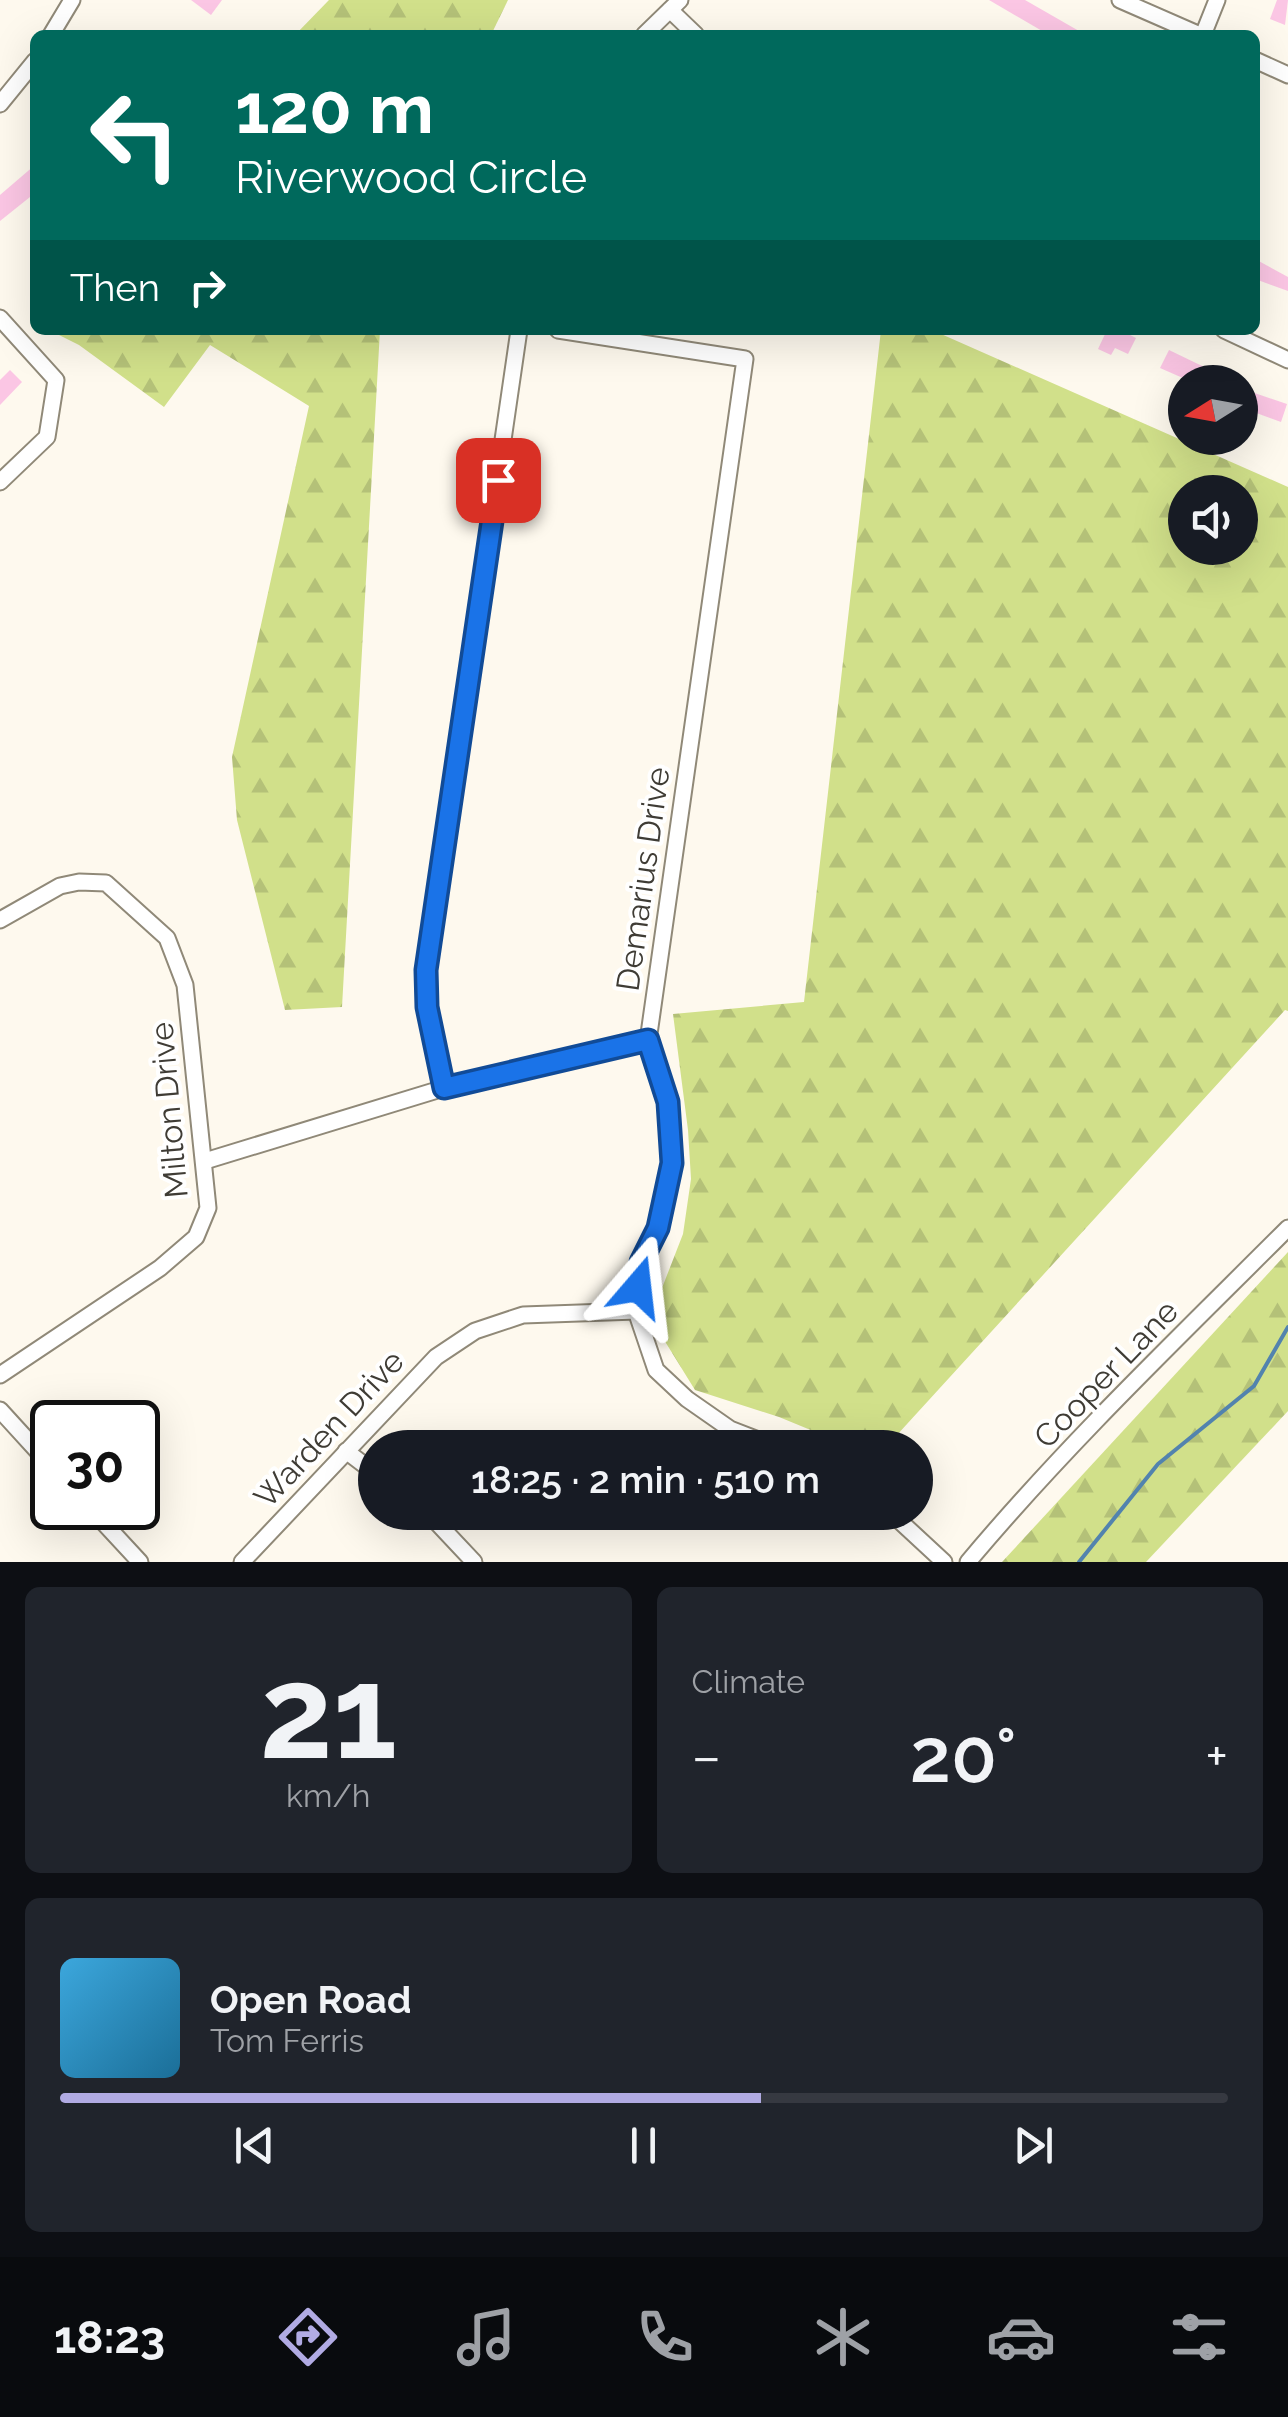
<!DOCTYPE html>
<html lang="en">
<head>
<meta charset="utf-8">
<style>
  body { margin:0; font-family:Raleway,sans-serif; background:#20242c; color:#f1f3f6; height:100vh; display:flex; flex-direction:column; font-size:38px; white-space:nowrap }
  * { box-sizing:border-box; margin:0 }
  p { font-size:32px; color:#9ea1a6 }
  .icon { flex:none; width:55px; height:55px; fill:none; stroke:currentColor; stroke-width:2; stroke-linecap:round; stroke-linejoin:round }
  .map { position:relative; height:1562px; overflow:hidden }
  .panel { display:flex; flex-direction:column; gap:25px; padding:25px; background:#0d0f14; flex:1 }
  .panel>* { flex:none }
  .top-card { position:absolute; left:30px; top:30px; width:1230px; height:305px; border-radius:15px; box-shadow:0 10px 40px #0002; background:#00695c; color:#fff; overflow:hidden }
  .needle { width:65px; rotate:259deg }
  .controls { position:absolute; left:1168px; top:365px; display:grid; gap:20px }
  .controls a { display:grid; place-items:center; width:90px; height:90px; border-radius:50%; background:#171b24; box-shadow:0 10px 40px #0002; font-size:50px }
  .speed { position:absolute; left:30px; top:1400px; display:flex; gap:20px; font-size:50px; font-weight:700; text-align:center }
  .speed>* { display:grid; place-content:center; width:130px; height:130px; border-radius:50%; background:#171b24; box-shadow:0 10px 40px #0002; line-height:1 }
  .speed .limit { border:5px solid #111; border-radius:15px; background:#fff; color:#111 }
  .pin { position:absolute; display:grid; place-items:center; width:85px; height:85px; color:#fff; margin:-42px; border-radius:20px; box-shadow:0 5px 15px #0006 }
  .me { position:absolute; width:110px; margin:-55px; rotate:17deg; stroke-linejoin:round; filter:drop-shadow(0 0 8px #0008) }
  .turn { display:flex; align-items:center; gap:35px; height:210px; padding:0 40px; font-size:45px }
  .turn .icon { width:130px; height:130px; stroke-width:2.5 }
  .turn b { display:block; font-size:70px; line-height:85px }
  .then { display:flex; align-items:center; height:95px; padding:0 40px; background:#0003; gap:20px; font-size:38px }
  .big { font-size:75px; font-weight:600; line-height:1.1 }
  .panel .card { flex:1; display:flex; flex-direction:column; justify-content:center; gap:15px; min-width:0; padding:0 35px; border-radius:15px; background:#20242c }
  .panel .dial { align-items:center; gap:0 }
  .dial b { font-size:130px; line-height:1 }
  .song { display:flex; align-items:center; gap:30px }
  .cover { width:120px; height:120px; border-radius:15px; background:linear-gradient(135deg,hsl(200 70% 55%),hsl(200 70% 35%)) }
  .played { height:10px; border-radius:5px; background:linear-gradient(90deg,#b1abe3 60%,#363941 60%) }
  .keys { display:flex; justify-content:space-around; direction:ltr }
  .heat { display:flex; justify-content:space-between; align-items:center; font-size:55px; direction:ltr }
  .panel .tiles { flex:1; display:grid; gap:25px; grid-template-columns:1fr 1fr }
  .card:last-child { grid-column:span 2 }
  .trip { position:absolute; left:358px; top:1430px; width:575px; height:100px; border-radius:50px; background:#171b24; box-shadow:0 10px 40px #0002; font-weight:600; line-height:100px; text-align:center }
  .tabs { display:flex; height:160px; justify-content:space-around; align-items:center; background:#090b0e; color:#9ea1a6 }
  .tabs .icon { width:70px; height:70px }
  .tabs .on { color:#b1abe3 }
  .tabs b { font-size:45px; color:#f1f3f6 }
  .map>svg:first-child { display:block }
</style>
</head>
<body>
<div class="map">
<svg width="1288" height="1562" viewBox="0 0 1288 1562">
  <defs>
    <pattern id="forest-firs" width="22" height="20" patternUnits="userSpaceOnUse" patternTransform="scale(2.5)"><rect width="22" height="20" fill="#d1e08a"/><path d="M5 1l3.5 6h-7zM16 11l3.5 6h-7z" fill="#b4c178"/></pattern>
  </defs>
  <rect width="100%" height="100%" fill="#fef9ee"/>
  <g fill="url(#forest-firs)" fill-rule="evenodd">
    <path d="M329,0h179l-17,35h-196z"/>
    <path d="M49,330h331l-38,677 -57,3 -48,-190 -5,-63 77,-351 -99,-61 -46,62 -85,-62z"/>
    <path d="M881,330h51l356,157v524l-3,-1 -399,437h-34l-73,-30 -84,-27 -34,-55 1,-47 21,-54 8,-55 -3,-49 -15,-116 131,-12zM1185,492h55v56h-55z"/>
    <path d="M1288,1252v159l-142,151h-144z"/>
  </g>
  <g fill="none" stroke-linecap="round" stroke-linejoin="round">
    <path stroke="#5283ae" stroke-width="4" d="M1079,1562l79,-98 96,-78 34,-59"/>
  </g>
  <g fill="#fbc6e4">
    <path d="M191,0h31l-11,15z"/>
    <path d="M989,0h36l61,35h-37z"/>
    <path d="M1277,0h11l-3,25 -15,-6z"/>
    <path d="M35,165v28l-35,28v-26z"/>
    <path d="M1255,259l33,18v14l-33,-12z"/>
    <path d="M1107,330h13l16,8 -8,16 -13,-6 -4,7 -13,-6z"/>
    <path d="M1169,350l29,14 40,18h-46l-32,-14z"/>
    <path d="M10,370l12,12 -22,23v-25z"/>
    <path d="M1240,388l47,16 -6,18 -41,-15z"/>
  </g>
  <g fill="none" stroke-linecap="round" stroke-linejoin="round">
    <g stroke="#908978" stroke-width="19">
      <g id="minor">
        <path d="M1120,0l80,35"/>
        <path d="M670,10l26,25"/>
        <path d="M51,35l21,-35"/>
        <path d="M644,35l36,-35"/>
        <path d="M1203,35l14,-35"/>
        <path d="M1255,60l33,15"/>
        <path d="M0,104l35,-43"/>
        <path d="M0,318l56,62 -9,57 -47,45"/>
        <path d="M558,330l187,29 -97,682 19,61 5,61 -14,65 -17,34 -5,49 20,59 31,29 43,30 49,19"/>
        <path d="M1224,330l64,30"/>
        <path d="M0,920l60,-34 19,-4 27,1 61,55 18,47 23,223 -12,29 -36,31 -160,107"/>
        <path d="M444,1088l-17,-81 -1,-38 93,-639"/>
        <path d="M205,1161l239,-73 204,-47"/>
        <path d="M0,1410l52,57"/>
        <path d="M346,1451l29,22"/>
        <path d="M90,1508l50,54"/>
        <path d="M427,1512l47,50"/>
        <path d="M890,1512l54,50"/>
        <path d="M242,1562l194,-205 39,-26 48,-16 113,-4"/>
        <path d="M968,1562c99,-118 211,-225 320,-334"/>
      </g>
    </g>
    <use href="#minor" stroke="#fff" stroke-width="15"/>
  </g>
  <g fill="none" stroke-linecap="round" stroke-linejoin="round">
    <g stroke="#114b97" stroke-width="25">
      <path id="route" d="M498,480l-72,490 1,37 17,81 204,-48 20,62 4,61 -14,65 -17,34 -3,25"/>
    </g>
    <use href="#route" stroke="#1a73e8" stroke-width="18"/>
  </g>
  <g text-anchor="middle" stroke-width="8" stroke-linejoin="round" paint-order="stroke">
    <g font-size="32" fill="#3f3c35" stroke="#fff">
      <text transform="translate(643 879) rotate(-82)" y="11">Demarius Drive</text>
      <text transform="translate(169 1110) rotate(-95)" y="11">Milton Drive</text>
      <text transform="translate(1106 1374) rotate(-46)" y="11">Cooper Lane</text>
      <text transform="translate(329 1429) rotate(-47)" y="11">Warden Drive</text>
    </g>
  </g>
</svg>
<div class="controls">
<a><svg class="needle" viewBox="-14 -14 28 28"><path d="M0-13l5 13h-10z" fill="#e53935"/><path d="M0 13l5-13h-10z" fill="#9ea1a6"/></svg></a>
<a><svg class="icon" aria-label="sound" viewBox="0 0 24 24"><path d="M4 9h4l5-4v14l-5-4H4zM17 9q2 3 0 6"/></svg></a>
</div>
<div class="speed"><div class="limit">30</div></div>
<div class="pin" style="left:498px;top:480px;background:#d93025"><svg class="icon" aria-label="arrive" viewBox="0 0 24 24"><path d="M6 21V4h12l-3 4 3 4H6"/></svg></div>
<svg class="me" style="left:638px;top:1287px" viewBox="-20 -20 40 40"><path d="M0-17L14 15 0 8-14 15z" fill="#1a73e8" stroke="#fff" stroke-width="4"/></svg>
<div class="trip">18:25 · 2 min · 510 m</div>
<div class="top-card">
<div class="turn"><svg class="icon" aria-label="left" viewBox="0 0 24 24"><path d="M17 20v-9H6M10 6l-5 5 5 5"/></svg><div><b>120 m</b>Riverwood Circle</div></div>
<div class="then">Then<svg class="icon" aria-label="right" viewBox="0 0 24 24"><path d="M7 20v-9h11M14 6l5 5-5 5"/></svg></div>
</div>
</div>
<section class="panel">
<div class="tiles">
<div class="card dial"><b>21</b><p>km/h</p></div>
<div class="card"><p>Climate</p>
<div class="heat"><a>−</a><b class="big">20°</b><a>+</a></div>
</div>
<div class="card">
<div class="song"><i class="cover"></i><div><b>Open Road</b><p>Tom Ferris</p></div></div>
<div class="played"></div>
<div class="keys"><svg class="icon" aria-label="previous" viewBox="0 0 24 24"><path d="M18 5L8 12l10 7zM5 5v14"/></svg><svg class="icon" aria-label="pause" viewBox="0 0 24 24"><path d="M8 5v14M16 5v14"/></svg><svg class="icon" aria-label="next" viewBox="0 0 24 24"><path d="M6 5l10 7-10 7zM19 5v14"/></svg></div>
</div>
</div>
</section>
<nav class="tabs">
<b>18:23</b>
<svg class="icon on" aria-label="directions" viewBox="0 0 24 24"><path d="M12 3l9 9-9 9-9-9zM9 14v-3h6M13 9l2 2-2 2"/></svg>
<svg class="icon" aria-label="music" viewBox="0 0 24 24"><path d="M9 18V5l10-2v13"/><circle cx="6" cy="18" r="3"/><circle cx="16" cy="16" r="3"/></svg>
<svg class="icon" aria-label="phone" viewBox="0 0 24 24"><path d="M5 4h4l2 5-3 2q2 4 5 5l2-3 5 2v4C11 20 4 13 5 4z"/></svg>
<svg class="icon" aria-label="climate" viewBox="0 0 24 24"><path d="M12 3v18M4 7l16 10M4 17L20 7"/></svg>
<svg class="icon" aria-label="car" viewBox="0 0 24 24"><path d="M5 17H2v-5l4-1 3-4h7l3 4 3 1v5h-3M9 17h6M6 11h13"/><circle cx="7" cy="17" r="2"/><circle cx="17" cy="17" r="2"/></svg>
<svg class="icon" aria-label="filters" viewBox="0 0 24 24"><path d="M4 7h16M4 17h16"/><circle cx="9" cy="7" r="2"/><circle cx="15" cy="17" r="2"/></svg>
</nav>
</body>
</html>
